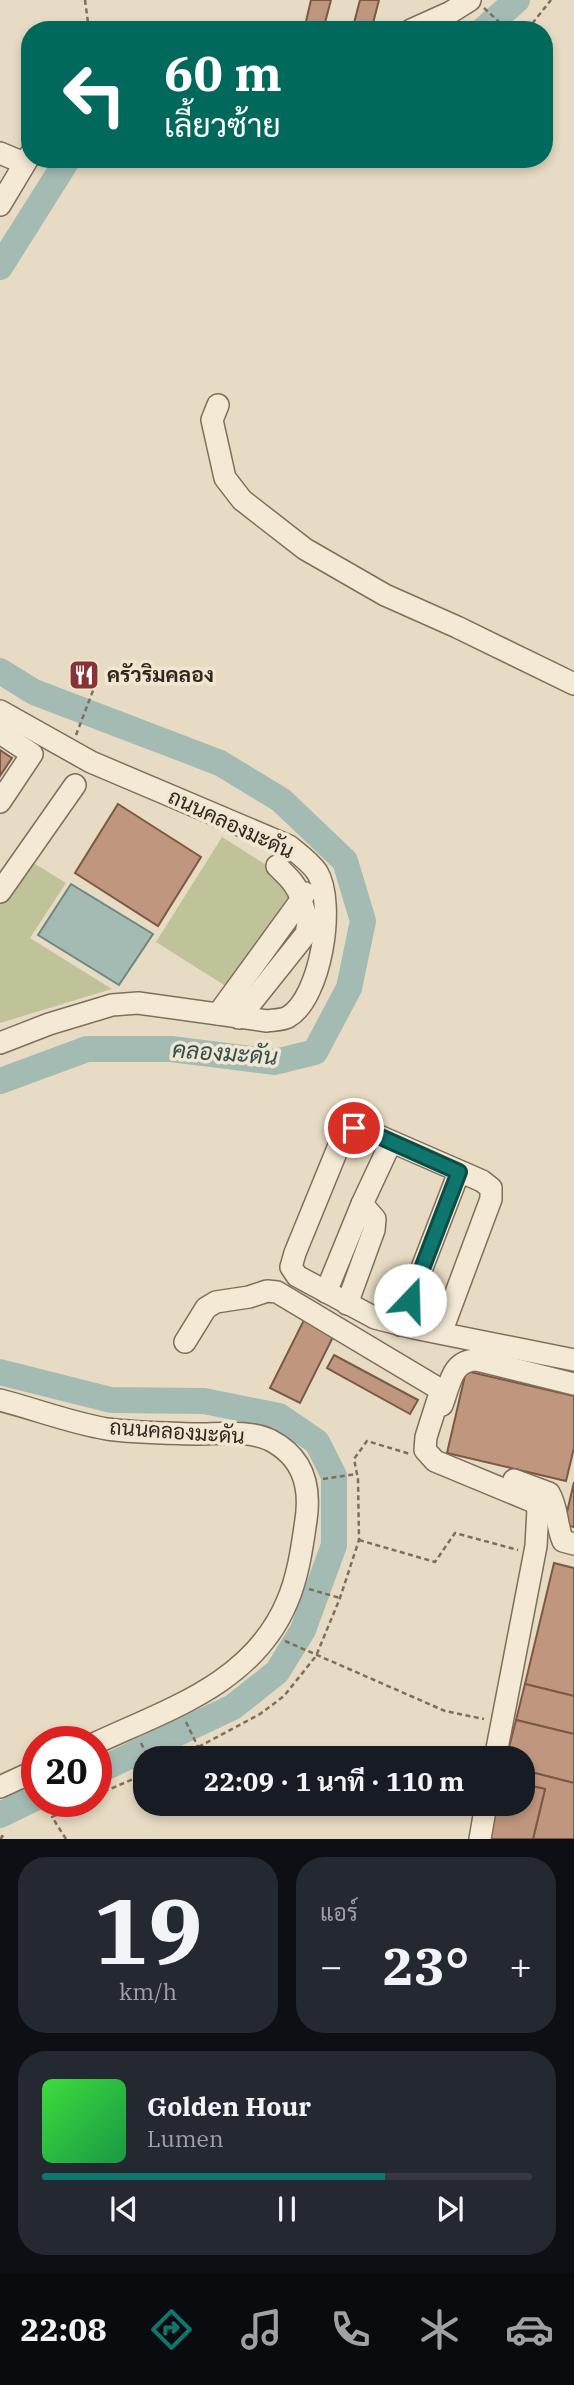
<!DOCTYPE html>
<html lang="th">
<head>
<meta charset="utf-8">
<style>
  body { margin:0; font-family:"IBM Plex Serif",Sarabun,serif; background:#242831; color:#f1f3f6; height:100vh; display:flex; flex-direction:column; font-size:26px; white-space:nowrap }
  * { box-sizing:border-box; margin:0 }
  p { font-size:23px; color:#9ea1a6 }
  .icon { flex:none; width:38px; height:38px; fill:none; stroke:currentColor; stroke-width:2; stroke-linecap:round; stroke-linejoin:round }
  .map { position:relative; height:1839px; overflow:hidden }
  .drawer { display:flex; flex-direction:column; gap:18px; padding:18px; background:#0d0f14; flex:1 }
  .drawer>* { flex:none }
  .banner { position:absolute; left:21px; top:21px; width:532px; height:147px; border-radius:28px; box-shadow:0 4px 10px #0003; background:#00695c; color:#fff; overflow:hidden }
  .speed { position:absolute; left:21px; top:1726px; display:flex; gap:14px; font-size:35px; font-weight:700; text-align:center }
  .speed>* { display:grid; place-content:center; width:91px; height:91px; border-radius:50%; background:#171b24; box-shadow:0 4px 10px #0003; line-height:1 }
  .speed .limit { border:10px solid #d22; background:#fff; color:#111 }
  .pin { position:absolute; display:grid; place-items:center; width:60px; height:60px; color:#fff; margin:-30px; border:4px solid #fff; border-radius:50%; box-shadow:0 2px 7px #0007 }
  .me { position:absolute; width:77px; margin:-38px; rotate:21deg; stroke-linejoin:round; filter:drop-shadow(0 0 5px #0008) }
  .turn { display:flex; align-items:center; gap:24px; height:147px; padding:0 28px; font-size:32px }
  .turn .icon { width:91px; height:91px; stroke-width:2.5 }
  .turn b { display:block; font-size:49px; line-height:60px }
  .big { font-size:52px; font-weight:700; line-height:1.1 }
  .drawer .tile { flex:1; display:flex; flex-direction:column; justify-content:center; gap:10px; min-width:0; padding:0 24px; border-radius:28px; background:#242831 }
  .drawer .dial { align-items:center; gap:0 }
  .dial b { font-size:91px; line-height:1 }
  .song { display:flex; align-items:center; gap:21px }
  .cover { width:84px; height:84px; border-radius:10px; background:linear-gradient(135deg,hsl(120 70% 55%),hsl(140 70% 35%)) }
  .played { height:7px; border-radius:4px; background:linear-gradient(90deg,#0f766e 70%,#363941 70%) }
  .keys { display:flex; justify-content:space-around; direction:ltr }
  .heat { display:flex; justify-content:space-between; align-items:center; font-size:38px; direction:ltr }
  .drawer .tiles { flex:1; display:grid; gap:18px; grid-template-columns:1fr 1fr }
  .tile:last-child { grid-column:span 2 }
  .trip { position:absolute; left:133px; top:1746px; width:402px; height:70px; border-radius:28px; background:#171b24; box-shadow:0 4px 10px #0003; font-weight:700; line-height:70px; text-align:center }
  .tab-bar { display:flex; height:112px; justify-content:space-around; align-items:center; background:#090b0e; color:#9ea1a6 }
  .tab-bar .icon { width:49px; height:49px }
  .tab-bar .active { color:#0f766e }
  .tab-bar b { font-size:32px; color:#f1f3f6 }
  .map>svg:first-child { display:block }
</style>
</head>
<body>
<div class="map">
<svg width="574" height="1839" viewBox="0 0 574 1839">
  <rect width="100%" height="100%" fill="#e7dbc3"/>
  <g fill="#c0c399">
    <path d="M222,837l76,48 -66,105 -76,-48z"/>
    <path d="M27,859l39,24 -36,55 82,51 -112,34v-126z"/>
  </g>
  <path fill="#a4bbb3" stroke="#6d8780" stroke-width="2" d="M71,884l82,50 -34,51 -81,-50z"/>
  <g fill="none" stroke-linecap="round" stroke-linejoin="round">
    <g stroke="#a4bbb3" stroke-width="26">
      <path d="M483,30l34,-30"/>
      <path d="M0,267l68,-108"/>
      <path d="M0,671l34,21 186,71 61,37 64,61 18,60 -14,67 -34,64 -40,10 -104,-13h-84l-87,32"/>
      <path d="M0,1372l111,28 93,1 75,15 38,26 17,34v69l-31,85 -26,42 -44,35 -137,65"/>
      <path d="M0,1815l37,-18"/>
    </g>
  </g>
  <g fill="#c0977e" stroke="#7b5945" stroke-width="2">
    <path d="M311,0h20l-8,30h-19z"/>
    <path d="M360,0h19l-7,27 -18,-4z"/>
    <path d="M0,750l12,8 -12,18z"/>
    <path d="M118,804l83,53 -43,69 -83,-53z"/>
    <path d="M304,1320l30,15 -34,68 -30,-15z"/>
    <path d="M334,1355l84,45 -8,14 -83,-46z"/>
    <path d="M466,1371l108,25v52l-8,33 -119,-28z"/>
    <path d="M574,1482v45l-10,-2z"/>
    <path d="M554,1563l20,5v128l-49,-12z"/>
    <path d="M525,1684l49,12v38l-58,-14z"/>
    <path d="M516,1720l58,14v49l-51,-13v-11h-17z"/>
    <path d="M523,1770l51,13v56h-41l12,-50 -22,-5z"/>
    <path d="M523,1784l22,5 -12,50h-47l9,-35h28z"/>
  </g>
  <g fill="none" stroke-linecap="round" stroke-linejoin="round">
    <g stroke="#7f6e5c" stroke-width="24">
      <g id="minor">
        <path d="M411,30l40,-18 19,-12"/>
        <path d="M0,153l24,10"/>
        <path d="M0,205l30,-50"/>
        <path d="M218,405l-6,15 13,58 17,22 63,49 80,46 72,32 117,57"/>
        <path d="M0,711l91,51 198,84c10,8 21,16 28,26 19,31 4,126 -29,145 -5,3 -15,3 -21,4l-129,-18 -26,2 -63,19 -49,19"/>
        <path d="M0,733l32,21 -32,48"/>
        <path d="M0,892l75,-107"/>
        <path d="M218,1014l83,-114c-3,-15 -14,-24 -24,-34"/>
        <path d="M239,1018l67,-84 2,-11 -7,-23 4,-7"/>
        <path d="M326,1292l36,-88 29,-62"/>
        <path d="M347,1304l27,-74 1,-11 -13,-15"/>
        <path d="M400,1325l59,-153"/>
        <path d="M441,1333l50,-134v-11l-9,-7 -117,-51c-12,-2 -17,-2 -23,8l-47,115 -4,14 6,9 78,42 39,10 160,32"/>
        <path d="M185,1342l21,-34 10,-6 33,-5 18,-6 10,1 164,98 -15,47 -1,13 10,11 99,41 4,7 -2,37 -41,213"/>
        <path d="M0,1400c35,9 71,23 107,29 30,4 60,4 90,5 23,0 52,-4 73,6 33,17 41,46 36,80 -4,28 -8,57 -19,82 -34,81 -118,107 -191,141"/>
        <path d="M442,1405c8,-20 9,-45 35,-45l97,24"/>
        <path d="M514,1480l35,13c9,15 7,32 14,48l11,3"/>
        <path d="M0,1787l37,-17"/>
        <path d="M480,1839l6,-35"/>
      </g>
    </g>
    <g stroke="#7f6e5c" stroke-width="2.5" stroke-dasharray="5 3.5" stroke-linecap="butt">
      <path d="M85,0l4,30"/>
      <path d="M484,8l24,22"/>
      <path d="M527,30l24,-30"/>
      <path d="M76,735l18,-47"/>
      <path d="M323,1479l34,-5"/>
      <path d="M359,1540l76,22 20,-29 63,17"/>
      <path d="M309,1589l31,9"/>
      <path d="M285,1641l160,70 39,8"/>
      <path d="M186,1722l12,25"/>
      <path d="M141,1743l8,16"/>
      <path d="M176,1759l84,-45 24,-18 32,-40 24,-58 19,-58 -1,-61 -4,-20 13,-18 43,13"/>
      <path d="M96,1795l49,-21"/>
      <path d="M1,1839l1,-3 3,3"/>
      <path d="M66,1839l-14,-22 32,-16"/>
    </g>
    <use href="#minor" stroke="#f3e9d5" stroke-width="21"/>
  </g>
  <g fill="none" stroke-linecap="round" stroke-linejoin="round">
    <g stroke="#0a4d48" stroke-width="18">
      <path id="route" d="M354,1128l11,2 94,42 -49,128"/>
    </g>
    <use href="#route" stroke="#0f766e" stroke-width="12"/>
  </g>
  <defs>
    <g id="restaurant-square" transform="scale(1.575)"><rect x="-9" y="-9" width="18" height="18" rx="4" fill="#863437" stroke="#f0e6d1"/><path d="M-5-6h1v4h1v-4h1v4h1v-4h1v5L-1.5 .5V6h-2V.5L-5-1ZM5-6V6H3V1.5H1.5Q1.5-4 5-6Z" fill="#fff"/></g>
  </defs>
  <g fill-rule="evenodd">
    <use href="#restaurant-square" x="84" y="675"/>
  </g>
  <g text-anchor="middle" stroke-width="7" stroke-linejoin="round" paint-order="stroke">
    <g font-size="21" font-weight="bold" fill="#31271e" stroke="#f0e6d1" text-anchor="start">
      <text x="107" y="682">ครัวริมคลอง</text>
    </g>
    <g font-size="21" fill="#31271e" stroke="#f0e6d1">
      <text transform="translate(231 824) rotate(25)" y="7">ถนนคลองมะดัน</text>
      <text transform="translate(177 1432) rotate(4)" y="7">ถนนคลองมะดัน</text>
    </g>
    <g font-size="23" font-style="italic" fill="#2f4f4c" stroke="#f0e6d1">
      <text transform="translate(225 1053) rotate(4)" y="8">คลองมะดัน</text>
    </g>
  </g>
</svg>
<div class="speed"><div class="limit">20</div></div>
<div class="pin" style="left:354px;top:1128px;background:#d93025"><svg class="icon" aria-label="arrive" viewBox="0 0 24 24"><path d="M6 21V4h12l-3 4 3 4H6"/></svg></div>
<svg class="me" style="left:410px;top:1300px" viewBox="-20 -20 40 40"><circle r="19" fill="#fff"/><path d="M0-13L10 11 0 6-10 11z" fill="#0f766e"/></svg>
<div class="trip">22:09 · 1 นาที · 110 m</div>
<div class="banner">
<div class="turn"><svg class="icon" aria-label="left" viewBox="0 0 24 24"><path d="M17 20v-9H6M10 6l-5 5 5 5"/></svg><div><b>60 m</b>เลี้ยวซ้าย</div></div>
</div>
</div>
<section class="drawer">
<div class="tiles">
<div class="tile dial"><b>19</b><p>km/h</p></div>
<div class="tile"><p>แอร์</p>
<div class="heat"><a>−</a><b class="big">23°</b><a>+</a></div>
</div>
<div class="tile">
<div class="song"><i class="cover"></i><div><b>Golden Hour</b><p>Lumen</p></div></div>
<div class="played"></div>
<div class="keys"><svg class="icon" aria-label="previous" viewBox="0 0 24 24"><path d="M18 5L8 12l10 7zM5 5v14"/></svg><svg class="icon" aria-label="pause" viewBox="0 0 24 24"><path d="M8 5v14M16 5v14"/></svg><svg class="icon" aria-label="next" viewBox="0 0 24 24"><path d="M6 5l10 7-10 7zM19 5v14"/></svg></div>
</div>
</div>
</section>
<nav class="tab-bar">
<b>22:08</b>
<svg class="icon active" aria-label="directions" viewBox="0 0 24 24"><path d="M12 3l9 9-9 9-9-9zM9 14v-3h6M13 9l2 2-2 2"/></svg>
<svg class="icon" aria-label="music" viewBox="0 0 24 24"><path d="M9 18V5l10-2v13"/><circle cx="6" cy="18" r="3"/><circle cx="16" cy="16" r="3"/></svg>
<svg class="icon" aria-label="phone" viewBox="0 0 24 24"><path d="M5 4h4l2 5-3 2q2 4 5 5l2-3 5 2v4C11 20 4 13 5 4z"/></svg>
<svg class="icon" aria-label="climate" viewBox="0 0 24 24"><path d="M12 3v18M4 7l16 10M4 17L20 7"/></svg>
<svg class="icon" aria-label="car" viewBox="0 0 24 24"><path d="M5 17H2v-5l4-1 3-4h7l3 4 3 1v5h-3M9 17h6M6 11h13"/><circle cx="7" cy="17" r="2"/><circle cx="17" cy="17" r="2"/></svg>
</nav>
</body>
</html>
